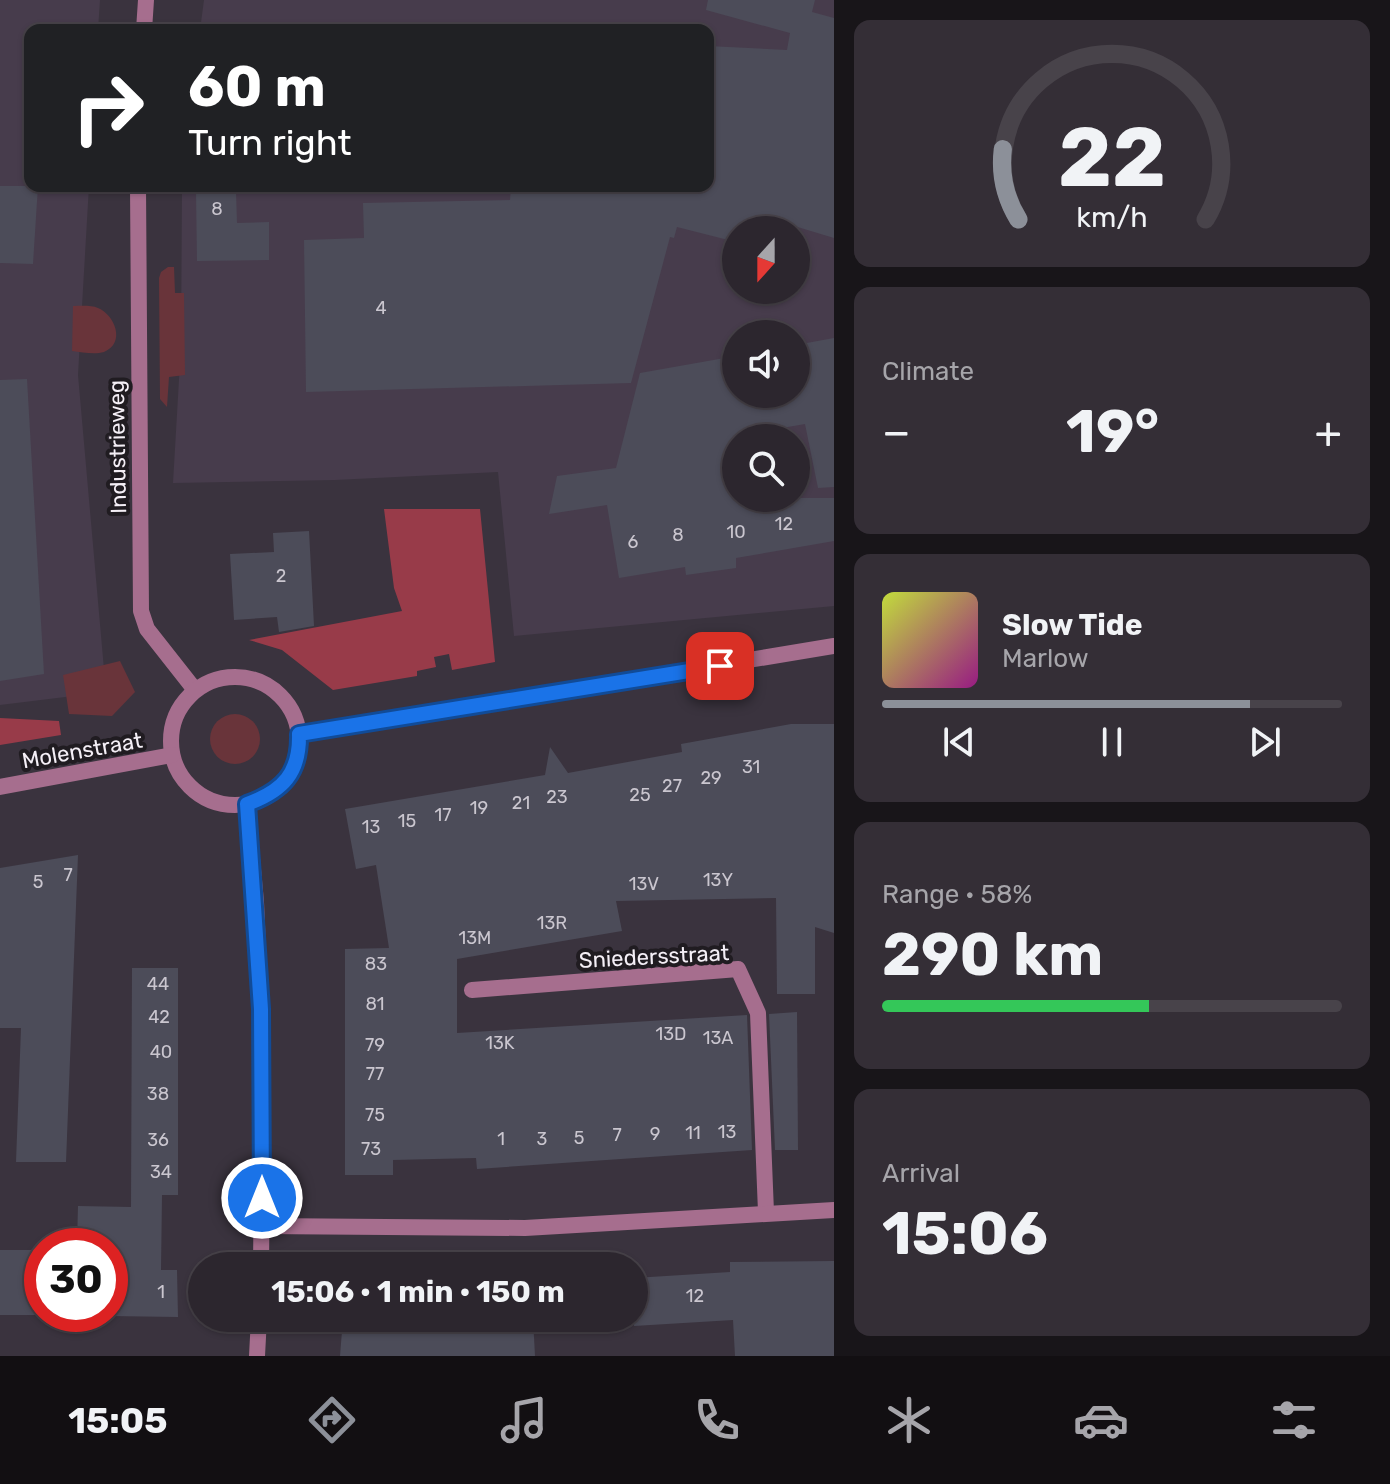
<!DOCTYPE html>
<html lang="en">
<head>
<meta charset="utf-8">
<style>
  body { margin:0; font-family:Rubik,sans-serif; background:#342e36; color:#f1f3f6; height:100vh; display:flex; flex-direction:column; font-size:30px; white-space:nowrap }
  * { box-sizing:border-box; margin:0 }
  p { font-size:26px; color:#a6a5aa }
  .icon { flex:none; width:44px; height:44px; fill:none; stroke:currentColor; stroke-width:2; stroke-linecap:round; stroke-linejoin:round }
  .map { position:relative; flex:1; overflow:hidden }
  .details { display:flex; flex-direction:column; gap:20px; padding:20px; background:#181519; width:556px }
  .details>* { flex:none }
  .top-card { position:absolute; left:24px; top:24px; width:690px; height:168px; border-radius:16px; box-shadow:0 2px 6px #0004,0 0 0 2px #48434a; background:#202124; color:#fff; overflow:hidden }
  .needle { width:52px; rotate:201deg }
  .buttons { position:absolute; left:722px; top:216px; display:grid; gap:16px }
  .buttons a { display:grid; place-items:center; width:88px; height:88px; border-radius:50%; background:#2c262e; box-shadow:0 2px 6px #0004,0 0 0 2px #48434a; font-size:40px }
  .speed { position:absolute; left:24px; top:1228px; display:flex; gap:16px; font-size:40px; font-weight:700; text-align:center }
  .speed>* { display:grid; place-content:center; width:104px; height:104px; border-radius:50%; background:#2c262e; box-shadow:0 2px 6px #0004,0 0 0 2px #48434a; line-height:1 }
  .speed .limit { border:12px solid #d22; background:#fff; color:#111 }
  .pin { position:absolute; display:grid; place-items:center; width:68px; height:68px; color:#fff; margin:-34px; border-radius:16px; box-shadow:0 4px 12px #0006 }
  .me { position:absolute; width:88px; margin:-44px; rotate:0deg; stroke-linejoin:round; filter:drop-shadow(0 0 6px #0008) }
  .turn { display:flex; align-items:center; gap:28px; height:168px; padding:0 32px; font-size:36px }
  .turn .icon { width:104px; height:104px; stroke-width:2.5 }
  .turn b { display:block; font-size:56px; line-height:68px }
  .big { font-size:60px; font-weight:700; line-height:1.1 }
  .details .tile { flex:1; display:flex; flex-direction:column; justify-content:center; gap:12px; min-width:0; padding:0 28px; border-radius:16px; background:#342e36 }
  .details .dial { align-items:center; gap:0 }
  .dial svg { height:208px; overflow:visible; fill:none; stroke:#48434a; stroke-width:7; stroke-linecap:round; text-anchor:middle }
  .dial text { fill:#f1f3f6; stroke:none }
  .song { display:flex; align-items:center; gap:24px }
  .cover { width:96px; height:96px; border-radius:12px; background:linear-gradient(135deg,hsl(70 70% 55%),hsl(310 70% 35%)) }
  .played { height:8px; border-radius:4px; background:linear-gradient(90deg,#8c9099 80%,#48434a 80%) }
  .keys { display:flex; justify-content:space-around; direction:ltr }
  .heat { display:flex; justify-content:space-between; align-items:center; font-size:44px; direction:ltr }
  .charge { height:12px; border-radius:6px; background:linear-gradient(90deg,#34c759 58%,#48434a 0) }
  .trip { position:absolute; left:188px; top:1252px; width:460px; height:80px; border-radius:40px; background:#2c262e; box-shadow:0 2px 6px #0004,0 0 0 2px #48434a; font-weight:700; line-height:80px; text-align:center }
  .tab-bar { display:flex; height:128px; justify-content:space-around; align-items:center; background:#120f12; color:#a6a5aa }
  .tab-bar .icon { width:56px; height:56px }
  .tab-bar .on { color:#8c9099 }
  .tab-bar b { font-size:36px; color:#f1f3f6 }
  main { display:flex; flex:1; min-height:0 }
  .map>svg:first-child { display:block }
</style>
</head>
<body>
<main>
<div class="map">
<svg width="834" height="1356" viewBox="0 0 834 1356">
  <rect width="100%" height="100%" fill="#3a333e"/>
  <g fill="#473c4c" fill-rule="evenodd">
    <path d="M0,0h100l-2,30h-68v156h59l-11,189 28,317 -106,13z"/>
    <path d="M204,0h630v606l-320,30 -16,-164 -163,8 -162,3 8,-138 1,-159h526v-156h-508zM736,230h60v60h-60zM736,334h60v60h-60zM736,438h60v60h-60z"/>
  </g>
  <g fill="#69343a">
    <path d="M168,267h6l1,26h9l1,82 -16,2 -2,30 -7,-8 -1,-121 2,-6z"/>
    <path d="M73,306c8,0 18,-1 25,2 17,7 28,35 6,44 -10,3 -22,0 -32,-1z"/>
    <path d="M120,661l15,31 -23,24 -43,-2 -6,-39z"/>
    <circle cx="235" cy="739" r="25"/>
  </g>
  <g fill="#983b49">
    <path d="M384,509h96l15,153 -43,8 -3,-16 -15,3 2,10 -19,4v5l-84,14 -51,-40 -33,-10 153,-29 -8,-23z"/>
    <path d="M0,718l59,3 2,14 -61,10z"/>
  </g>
  <g fill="#4c4c59">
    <path d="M708,0h107l-3,12 22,6v220l-73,-22 -4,14h-21v12l-59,-15 -3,11 -4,-1 -39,146 -325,9 -2,-152 60,-2 -1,-35 147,-3 1,-14h197v-140l79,4 3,-17 -84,-23z"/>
    <path d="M0,186h38l-5,78 -33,-1z"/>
    <path d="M236,191l1,32 32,-1v38l-72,1 -1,-69z"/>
    <path d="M834,338v149l-16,1 -13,-64 -69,12v62h98v43l-98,17v10l-50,7 -1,-8 -66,11 -12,-73 -58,9 8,-38 59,-8 24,-95 96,-17v38h60v-49z"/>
    <path d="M27,379l17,295 -44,7v-301z"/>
    <path d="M309,531l5,95 -35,6 -2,-15 -43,3 -4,-66 44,-2 -1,-19z"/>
    <path d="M791,724h43v209l-19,-6v67h-38l-1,-96 -160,3 6,30 -165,28v74l290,-18 5,135 -275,19 -1,-11 -83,2v15h-48v-226l44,-1 -13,-83 -20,4 -11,-60 200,-34 5,-28 18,26 114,-21 -1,-8z"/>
    <path d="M78,855l-12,307h-50l5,-134h-21v-160z"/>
    <path d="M132,968h46v227h-16l-1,75h16l1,47 -68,-1v-72h-33l1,-38 53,1z"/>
    <path d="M797,1012l1,138h-23l-6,-136z"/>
    <rect x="0" y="1250" width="42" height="65"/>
    <path d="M834,1261v95h-99l-2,-36 -99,6v-48l96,-6v-10z"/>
    <path d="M343,1318h190l2,38h-195z"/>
  </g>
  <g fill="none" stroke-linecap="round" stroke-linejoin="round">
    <path stroke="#a66e8e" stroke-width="16" d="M472,990l266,-21 20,44 8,199"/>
    <g stroke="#a66e8e" stroke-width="16">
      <path d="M144,30l2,-30"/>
      <path d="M138,186l3,425 6,18 48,61"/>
      <circle cx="235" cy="741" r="64"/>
      <path d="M299,734l535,-88"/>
      <path d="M0,787l172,-32"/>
      <path d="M247,804l9,98 7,159 -2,205"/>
      <path d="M262,1226l263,2 309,-18"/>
      <path d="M257,1356l2,-38"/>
    </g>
  </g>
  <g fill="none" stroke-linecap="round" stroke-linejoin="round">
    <g stroke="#114b97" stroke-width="20">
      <path id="route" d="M262,1198l-1,-189 -14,-205c36,-13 53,-31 52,-70l421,-68"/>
    </g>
    <use href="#route" stroke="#1a73e8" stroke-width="14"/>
  </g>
  <g text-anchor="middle" stroke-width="8" stroke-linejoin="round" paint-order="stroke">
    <g font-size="18" fill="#cac6cf">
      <text x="217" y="215">8</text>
      <text x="381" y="314">4</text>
      <text x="784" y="530">12</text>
      <text x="736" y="538">10</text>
      <text x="678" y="541">8</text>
      <text x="633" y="548">6</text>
      <text x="281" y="582">2</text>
      <text x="751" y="773">31</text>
      <text x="711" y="784">29</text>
      <text x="672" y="792">27</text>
      <text x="640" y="801">25</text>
      <text x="557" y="803">23</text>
      <text x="521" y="809">21</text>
      <text x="479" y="814">19</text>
      <text x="443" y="821">17</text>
      <text x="407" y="827">15</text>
      <text x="371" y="833">13</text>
      <text x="68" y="881">7</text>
      <text x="718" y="886">13Y</text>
      <text x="38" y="888">5</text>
      <text x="644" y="890">13V</text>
      <text x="552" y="929">13R</text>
      <text x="475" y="944">13M</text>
      <text x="376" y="970">83</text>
      <text x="158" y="990">44</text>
      <text x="375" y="1010">81</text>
      <text x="159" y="1023">42</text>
      <text x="671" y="1040">13D</text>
      <text x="718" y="1044">13A</text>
      <text x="500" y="1049">13K</text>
      <text x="375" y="1051">79</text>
      <text x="161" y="1058">40</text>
      <text x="375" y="1080">77</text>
      <text x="158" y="1100">38</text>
      <text x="375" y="1121">75</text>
      <text x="727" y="1138">13</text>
      <text x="693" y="1139">11</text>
      <text x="655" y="1140">9</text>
      <text x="617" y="1141">7</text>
      <text x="579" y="1144">5</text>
      <text x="501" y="1145">1</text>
      <text x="542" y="1145">3</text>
      <text x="158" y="1146">36</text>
      <text x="371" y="1155">73</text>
      <text x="161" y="1178">34</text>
      <text x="161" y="1298">1</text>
      <text x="695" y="1302">12</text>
    </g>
    <g font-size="22" fill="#f4eff6" stroke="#201c21">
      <text transform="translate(117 447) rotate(-91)" y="8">Industrieweg</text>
      <text transform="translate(82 750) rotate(-10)" y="8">Molenstraat</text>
      <text transform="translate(654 956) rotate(-3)" y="8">Sniedersstraat</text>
    </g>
  </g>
</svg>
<div class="buttons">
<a><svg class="needle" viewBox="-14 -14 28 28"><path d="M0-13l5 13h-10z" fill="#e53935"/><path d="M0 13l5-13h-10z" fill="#a6a5aa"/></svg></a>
<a><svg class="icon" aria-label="sound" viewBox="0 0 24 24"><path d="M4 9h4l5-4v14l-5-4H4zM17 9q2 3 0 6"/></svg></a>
<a><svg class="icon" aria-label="search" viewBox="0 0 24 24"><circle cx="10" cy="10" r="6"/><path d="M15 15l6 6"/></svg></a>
</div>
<div class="speed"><div class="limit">30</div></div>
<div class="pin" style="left:720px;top:666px;background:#d93025"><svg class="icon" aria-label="arrive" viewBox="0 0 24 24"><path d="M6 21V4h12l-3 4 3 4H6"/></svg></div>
<svg class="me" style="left:262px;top:1198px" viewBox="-20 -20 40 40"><circle r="17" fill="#1a73e8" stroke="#fff" stroke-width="3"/><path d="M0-11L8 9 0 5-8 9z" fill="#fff"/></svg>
<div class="trip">15:06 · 1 min · 150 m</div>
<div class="top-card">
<div class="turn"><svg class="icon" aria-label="right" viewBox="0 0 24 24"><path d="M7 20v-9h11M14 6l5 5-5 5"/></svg><div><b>60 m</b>Turn right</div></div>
</div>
</div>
<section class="details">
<div class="tile dial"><svg viewBox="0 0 100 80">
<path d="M14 69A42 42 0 1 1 86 69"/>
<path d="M14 69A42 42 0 0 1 8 42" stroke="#8c9099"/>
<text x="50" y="56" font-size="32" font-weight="700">22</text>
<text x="50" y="72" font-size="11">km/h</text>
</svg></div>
<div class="tile"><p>Climate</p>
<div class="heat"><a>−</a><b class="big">19°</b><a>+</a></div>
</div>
<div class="tile">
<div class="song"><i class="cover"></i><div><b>Slow Tide</b><p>Marlow</p></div></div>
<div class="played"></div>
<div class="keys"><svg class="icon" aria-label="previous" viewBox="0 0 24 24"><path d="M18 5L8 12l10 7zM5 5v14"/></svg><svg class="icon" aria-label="pause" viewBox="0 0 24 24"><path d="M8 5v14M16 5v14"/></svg><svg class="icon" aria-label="next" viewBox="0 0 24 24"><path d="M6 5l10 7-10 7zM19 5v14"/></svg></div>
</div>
<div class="tile"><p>Range · 58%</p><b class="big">290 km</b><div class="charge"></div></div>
<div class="tile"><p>Arrival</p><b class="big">15:06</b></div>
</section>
</main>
<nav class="tab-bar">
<b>15:05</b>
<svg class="icon on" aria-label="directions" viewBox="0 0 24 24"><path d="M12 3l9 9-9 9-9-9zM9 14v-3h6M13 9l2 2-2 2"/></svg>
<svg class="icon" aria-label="music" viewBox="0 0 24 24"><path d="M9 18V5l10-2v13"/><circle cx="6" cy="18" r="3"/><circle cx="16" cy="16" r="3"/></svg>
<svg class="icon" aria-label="phone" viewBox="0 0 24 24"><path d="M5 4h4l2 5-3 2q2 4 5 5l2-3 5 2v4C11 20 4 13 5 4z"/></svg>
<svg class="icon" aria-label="climate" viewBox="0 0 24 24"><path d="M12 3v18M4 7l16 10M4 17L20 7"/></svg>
<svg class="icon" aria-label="car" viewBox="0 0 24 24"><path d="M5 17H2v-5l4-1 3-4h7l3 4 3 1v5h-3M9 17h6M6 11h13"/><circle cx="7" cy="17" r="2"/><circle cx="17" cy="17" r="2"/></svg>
<svg class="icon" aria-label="filters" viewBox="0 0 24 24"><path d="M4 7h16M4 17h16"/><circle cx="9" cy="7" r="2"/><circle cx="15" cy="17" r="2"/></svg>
</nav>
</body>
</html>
